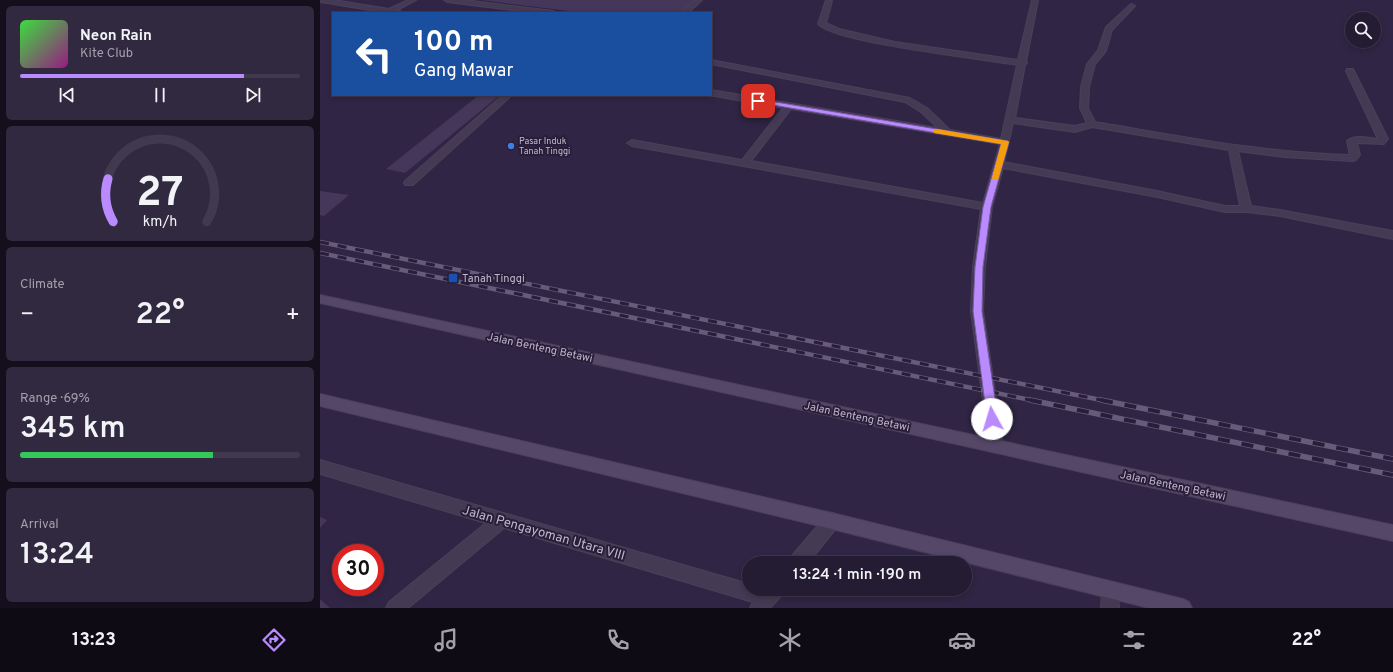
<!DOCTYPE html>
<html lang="en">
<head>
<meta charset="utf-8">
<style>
  body { margin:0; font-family:Overpass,sans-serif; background:#30293f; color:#f1f3f6; height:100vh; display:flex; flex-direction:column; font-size:15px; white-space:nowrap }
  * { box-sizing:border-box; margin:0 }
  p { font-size:13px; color:#a3a1ac }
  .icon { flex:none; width:22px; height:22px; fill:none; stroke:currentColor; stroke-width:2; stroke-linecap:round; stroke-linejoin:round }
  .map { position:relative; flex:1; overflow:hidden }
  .drawer { display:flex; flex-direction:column; gap:6px; padding:6px; background:#140f1c; width:320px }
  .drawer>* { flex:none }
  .banner { position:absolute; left:12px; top:12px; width:380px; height:84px; border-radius:0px; box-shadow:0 2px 6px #0003,0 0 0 1px #413a4e; background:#1a4fa0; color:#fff; overflow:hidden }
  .controls { position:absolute; left:1025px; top:12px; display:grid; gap:8px }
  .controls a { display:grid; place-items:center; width:36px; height:36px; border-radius:50%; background:#241c33; box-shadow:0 2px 6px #0003,0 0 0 1px #413a4e; font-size:20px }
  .speed { position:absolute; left:12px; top:544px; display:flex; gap:8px; font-size:20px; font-weight:700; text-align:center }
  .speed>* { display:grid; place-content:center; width:52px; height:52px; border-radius:50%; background:#241c33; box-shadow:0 2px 6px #0003,0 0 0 1px #413a4e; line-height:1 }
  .speed .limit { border:6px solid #d22; background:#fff; color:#111 }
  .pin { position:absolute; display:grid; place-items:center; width:34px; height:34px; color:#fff; margin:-17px; border-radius:8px; box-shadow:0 2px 6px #0006 }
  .me { position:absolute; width:44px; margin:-22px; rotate:354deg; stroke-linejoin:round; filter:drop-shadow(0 0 3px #0008) }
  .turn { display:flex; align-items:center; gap:14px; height:84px; padding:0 16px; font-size:18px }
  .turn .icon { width:52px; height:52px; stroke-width:2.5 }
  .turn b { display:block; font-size:28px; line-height:34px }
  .big { font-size:30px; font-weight:600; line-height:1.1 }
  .drawer .tile { flex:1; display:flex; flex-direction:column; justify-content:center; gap:6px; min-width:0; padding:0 14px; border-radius:6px; background:#30293f }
  .drawer .dial { align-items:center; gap:0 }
  .dial svg { height:104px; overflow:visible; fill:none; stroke:#413a4e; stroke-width:7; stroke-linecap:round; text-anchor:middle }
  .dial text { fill:#f1f3f6; stroke:none }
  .song { display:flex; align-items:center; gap:12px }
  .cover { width:48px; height:48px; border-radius:6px; background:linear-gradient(135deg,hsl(120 70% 55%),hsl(310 70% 35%)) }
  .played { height:4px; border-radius:2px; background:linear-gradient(90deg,#ba8bfe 80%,#413a4e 80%) }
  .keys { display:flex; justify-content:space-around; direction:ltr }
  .heat { display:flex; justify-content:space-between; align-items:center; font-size:22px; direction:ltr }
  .charge { height:6px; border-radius:3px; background:linear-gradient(90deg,#34c759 69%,#413a4e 0) }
  .trip { position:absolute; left:422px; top:556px; width:230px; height:40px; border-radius:20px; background:#241c33; box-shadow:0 2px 6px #0003,0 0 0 1px #413a4e; font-weight:600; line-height:40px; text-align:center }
  .tabs { display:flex; height:64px; justify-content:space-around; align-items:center; background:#0e0b14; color:#a3a1ac }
  .tabs .icon { width:28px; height:28px }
  .tabs .active { color:#ba8bfe }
  .tabs b { font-size:18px; color:#f1f3f6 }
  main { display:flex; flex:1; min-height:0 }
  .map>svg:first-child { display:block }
</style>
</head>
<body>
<main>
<section class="drawer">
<div class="tile">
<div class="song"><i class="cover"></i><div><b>Neon Rain</b><p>Kite Club</p></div></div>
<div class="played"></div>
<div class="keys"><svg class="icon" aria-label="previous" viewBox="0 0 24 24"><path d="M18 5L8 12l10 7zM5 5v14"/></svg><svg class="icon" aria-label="pause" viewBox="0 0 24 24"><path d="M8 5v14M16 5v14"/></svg><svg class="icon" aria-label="next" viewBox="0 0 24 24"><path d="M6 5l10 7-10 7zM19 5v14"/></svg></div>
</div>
<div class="tile dial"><svg viewBox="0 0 100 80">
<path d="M14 69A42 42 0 1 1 86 69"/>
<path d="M14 69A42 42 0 0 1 10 36" stroke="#ba8bfe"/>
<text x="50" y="56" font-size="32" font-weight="700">27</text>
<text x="50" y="72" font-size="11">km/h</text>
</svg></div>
<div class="tile"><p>Climate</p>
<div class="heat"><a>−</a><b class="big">22°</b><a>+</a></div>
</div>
<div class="tile"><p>Range · 69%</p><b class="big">345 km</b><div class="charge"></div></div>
<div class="tile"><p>Arrival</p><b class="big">13:24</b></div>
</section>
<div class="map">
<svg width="1073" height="608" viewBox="0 0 1073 608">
  <rect width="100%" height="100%" fill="#302544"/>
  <g fill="#44375a">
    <path d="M161,0h214l-16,13h-94z"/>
    <path d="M159,95h21l-95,78 -19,-4z"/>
    <path d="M0,191l29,4 -25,21 -4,-1z"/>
    <path d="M0,517l7,3 -7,8z"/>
    <path d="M0,599l10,9h-10z"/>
  </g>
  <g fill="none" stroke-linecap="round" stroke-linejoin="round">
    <g stroke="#4a405a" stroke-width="2">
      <g id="service">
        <path d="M0,0h14l55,9 19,-9h8l-19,10 8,3h-17l-67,-11z"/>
        <path d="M124,0h20l89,11 4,2h-21l-89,-11z"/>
        <path d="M375,0h7l-14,13h-8z"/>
        <path d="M183,95h9l-99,90h-8l-1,-2 1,-2z"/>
      </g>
    </g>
    <g stroke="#4a405a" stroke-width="2">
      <g id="minor">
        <path d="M506,0l6,1 -6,22 13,6 56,13 123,18 14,-60h6l-12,62 1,1 -2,2 -10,53 60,8 12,-3 -7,-15 1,-21 6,-23 11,-14 8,-23 24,-22 2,-1 3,2 -23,24 -6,21 -11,13 -6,23 -1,21 7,14c85,14 169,31 255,33l-3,-14c7,-7 22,-3 31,-2l-32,-68 1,-2h6l35,70 -4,5 -27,-1 3,12 -4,5 -3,1 -69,-4 -46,-6 13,55 29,4 113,21v8l-113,-23 -34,-4h-21l-68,-15 -154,-29 -11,39 -7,60 -2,44 20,135 -2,5 -5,2 -5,-2 -2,-5 -18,-135 2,-44 8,-58 -349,-63 -5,-3 5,-3 110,20 41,-52 -74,-13h2v-5l227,38 -17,-16 -16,-10 -194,-38v-4l199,38 17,10 23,22 51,9 16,-74c-33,-6 -181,-22 -199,-41zM471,109l209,35 -17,59 -232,-42zM693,123l62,9 17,-5 137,23 11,56h-15l-68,-15 -153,-29z"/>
        <path d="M0,460l429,124v5h35l-2,6 -12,13h-20l3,-6 -249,-74 -96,80h-22l3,-6 97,-79 -166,-49z"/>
        <path d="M512,513l6,3 2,5 -2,5 -30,37h-19l2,-6 35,-41z"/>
        <path d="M790,582l6,2 2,6 1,18h-18l1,-18 2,-6z"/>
      </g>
    </g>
    <g stroke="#4a405a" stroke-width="2">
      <g id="secondary">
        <path d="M0,295l1073,230v16l-1073,-238z"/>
        <path d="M0,394l512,119 351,86 6,3 3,6h-43l-317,-79 -512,-123z"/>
      </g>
    </g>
    <use href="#service" fill="#443a53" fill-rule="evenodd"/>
    <use href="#minor" fill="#443a53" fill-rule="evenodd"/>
    <use href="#secondary" fill="#554767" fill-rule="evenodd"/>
    <g stroke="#675b7a" stroke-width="4.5">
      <g id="rail-far1">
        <path d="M0,242l786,159"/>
        <path d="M0,253l715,148"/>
      </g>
    </g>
    <g stroke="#675b7a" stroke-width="5.5">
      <g id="rail">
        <path d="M710,400l363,75"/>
        <path d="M781,400l292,59"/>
      </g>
    </g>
    <use href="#rail-far1" stroke="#281e39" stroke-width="3" stroke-dasharray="9" stroke-linecap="butt"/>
    <use href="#rail" stroke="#281e39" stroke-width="4" stroke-dasharray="12" stroke-linecap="butt"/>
  </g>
  <path fill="#ba8bfe" stroke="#795aa5" d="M438,99l250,42 1,1 -18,65 -8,60 -1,44 16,108 -2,3 -4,1 -3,-1 -2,-3 -14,-108 2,-44 8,-60 18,-63 -246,-42v-2z"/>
  <path fill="#f59e0b" d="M617,129l71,12 1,1 -11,38h-5l-1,-2 9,-34 -67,-11v-3z"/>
  <circle fill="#3f7fe0" stroke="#281e39" stroke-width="1.5" cx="191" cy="146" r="4"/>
  <rect fill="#1a4fb4" stroke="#281e39" stroke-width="1.5" x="128" y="273" width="10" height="10" rx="2"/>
  <g text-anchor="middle" stroke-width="4" stroke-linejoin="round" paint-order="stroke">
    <g font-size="9" fill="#c0b7cd" stroke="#281e39" text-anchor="start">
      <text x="199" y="144">Pasar Induk<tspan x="199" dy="10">Tanah Tinggi</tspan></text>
    </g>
    <g font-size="11" fill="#c0b7cd" stroke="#281e39" text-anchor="start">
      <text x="142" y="282">Tanah Tinggi</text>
    </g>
    <g font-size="11" fill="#c0b7cd" stroke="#281e39">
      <text transform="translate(220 347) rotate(12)" y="4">Jalan Benteng Betawi</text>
      <text transform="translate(537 416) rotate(12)" y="4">Jalan Benteng Betawi</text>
      <text transform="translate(853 485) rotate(12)" y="4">Jalan Benteng Betawi</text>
    </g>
    <g font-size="13" fill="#c0b7cd" stroke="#281e39">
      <text transform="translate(224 532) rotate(16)" y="5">Jalan Pengayoman Utara VIII</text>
    </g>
  </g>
</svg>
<div class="controls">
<a><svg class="icon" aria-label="search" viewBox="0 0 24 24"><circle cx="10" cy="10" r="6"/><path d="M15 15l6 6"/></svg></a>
</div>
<div class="speed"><div class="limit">30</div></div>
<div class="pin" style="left:438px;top:101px;background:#d93025"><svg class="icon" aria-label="arrive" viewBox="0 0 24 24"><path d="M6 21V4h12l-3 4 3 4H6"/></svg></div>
<svg class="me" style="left:672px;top:419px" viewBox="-20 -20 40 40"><circle r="19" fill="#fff"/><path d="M0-13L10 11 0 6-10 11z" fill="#ba8bfe"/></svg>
<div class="trip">13:24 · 1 min · 190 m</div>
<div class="banner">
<div class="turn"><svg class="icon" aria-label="left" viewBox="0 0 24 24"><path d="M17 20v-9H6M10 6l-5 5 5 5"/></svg><div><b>100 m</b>Gang Mawar</div></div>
</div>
</div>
</main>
<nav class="tabs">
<b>13:23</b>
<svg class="icon active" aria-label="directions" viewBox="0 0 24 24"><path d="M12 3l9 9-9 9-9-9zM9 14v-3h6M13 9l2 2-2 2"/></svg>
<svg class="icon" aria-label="music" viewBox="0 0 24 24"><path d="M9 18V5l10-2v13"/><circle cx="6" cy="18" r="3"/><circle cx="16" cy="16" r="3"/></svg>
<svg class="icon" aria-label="phone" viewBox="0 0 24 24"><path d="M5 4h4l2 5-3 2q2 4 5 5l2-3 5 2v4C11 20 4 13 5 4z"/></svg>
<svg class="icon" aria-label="climate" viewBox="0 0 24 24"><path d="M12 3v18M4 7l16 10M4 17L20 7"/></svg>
<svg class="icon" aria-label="car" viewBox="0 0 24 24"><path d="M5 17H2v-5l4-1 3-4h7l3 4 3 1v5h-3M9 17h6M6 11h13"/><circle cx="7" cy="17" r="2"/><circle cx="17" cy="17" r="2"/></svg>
<svg class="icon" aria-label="filters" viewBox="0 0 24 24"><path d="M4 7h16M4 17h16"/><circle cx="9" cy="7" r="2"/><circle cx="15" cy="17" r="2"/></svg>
<b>22°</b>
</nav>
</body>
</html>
